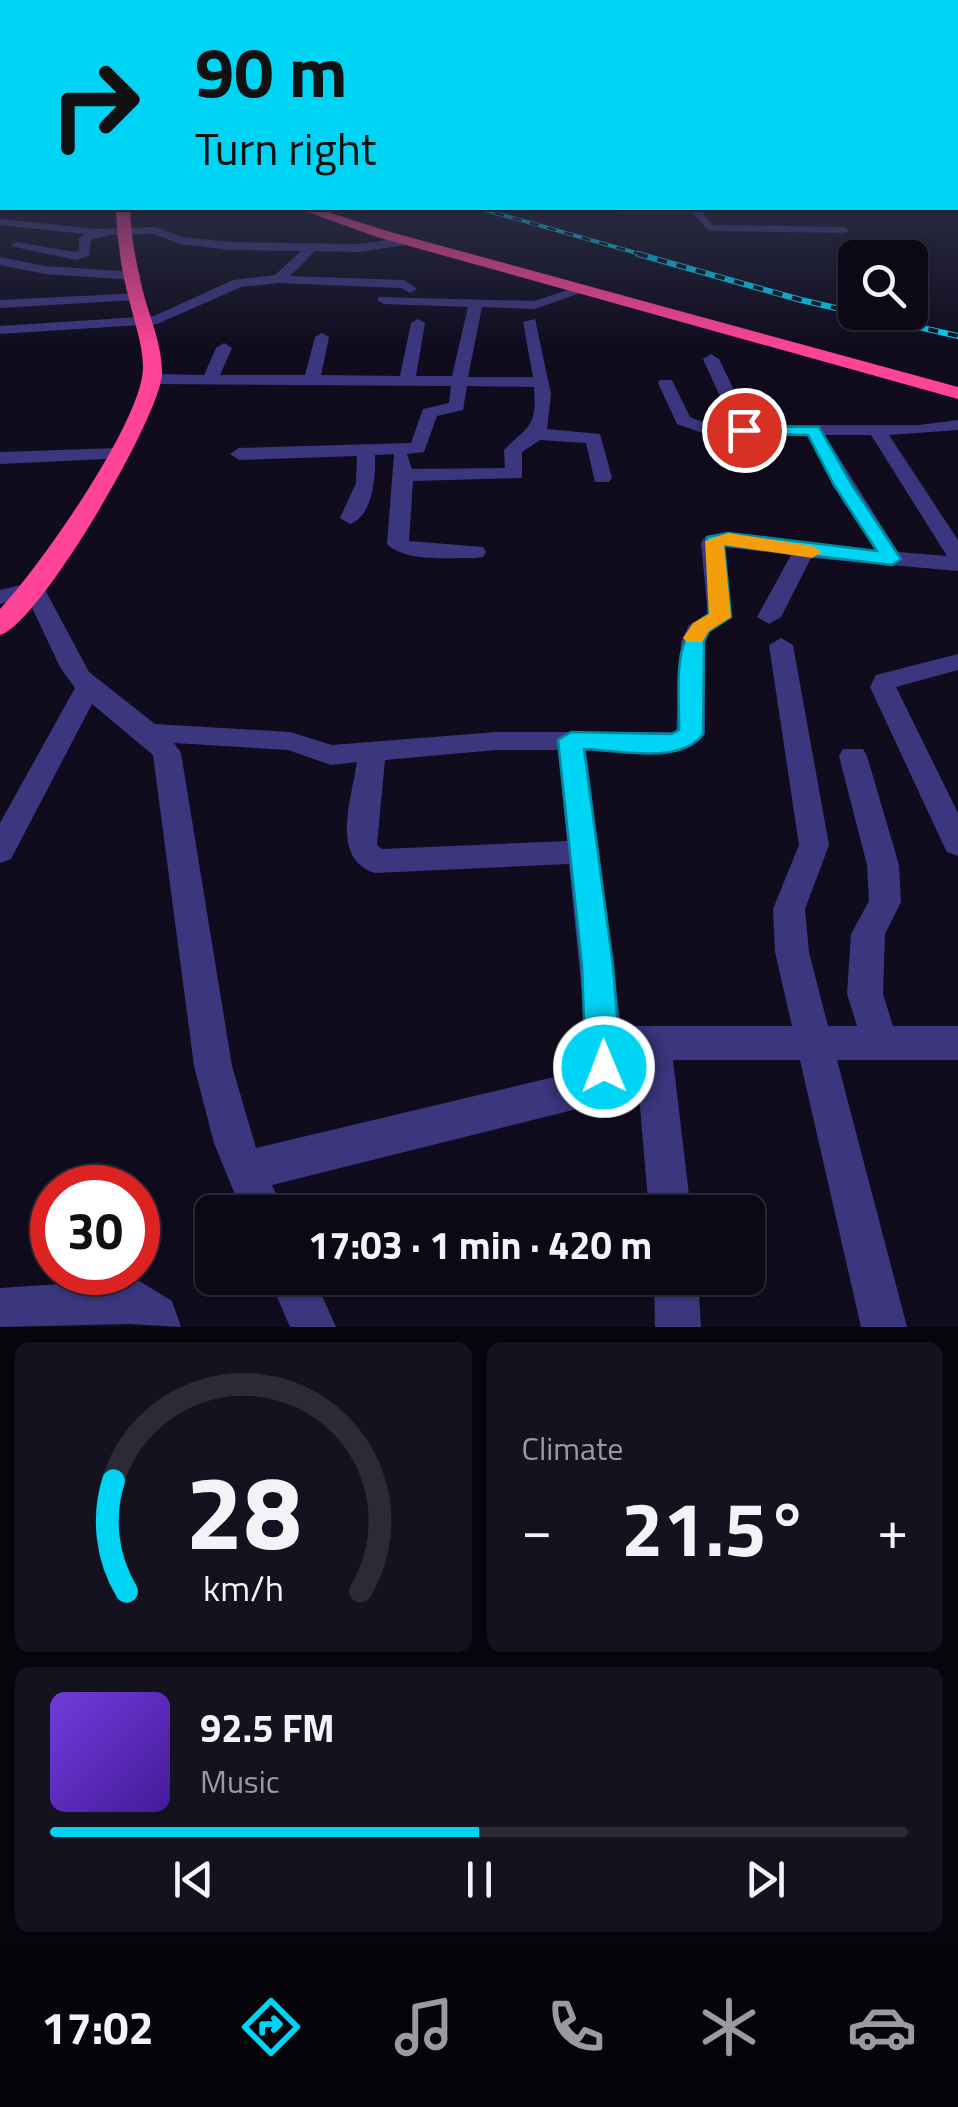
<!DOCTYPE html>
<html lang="en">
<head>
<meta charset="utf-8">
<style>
  body { margin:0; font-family:"Titillium Web",sans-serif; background:#15121f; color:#f1f3f6; height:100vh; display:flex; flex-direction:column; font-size:38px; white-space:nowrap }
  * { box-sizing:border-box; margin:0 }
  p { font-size:32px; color:#9a9aa1 }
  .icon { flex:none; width:55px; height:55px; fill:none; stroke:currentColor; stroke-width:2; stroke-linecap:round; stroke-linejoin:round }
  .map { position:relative; height:1327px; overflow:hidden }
  .sheet { display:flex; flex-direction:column; gap:15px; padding:15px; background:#07050c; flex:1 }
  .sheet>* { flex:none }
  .top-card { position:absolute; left:0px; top:0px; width:960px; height:210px; box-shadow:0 2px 8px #0004,0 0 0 2px #2c2a35; background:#00d4f4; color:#111; overflow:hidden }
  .tools { position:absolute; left:838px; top:240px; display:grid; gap:20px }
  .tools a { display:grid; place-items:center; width:90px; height:90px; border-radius:15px; background:#0c0916; box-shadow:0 2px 8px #0004,0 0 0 2px #2c2a35; font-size:50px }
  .speed { position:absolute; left:30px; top:1165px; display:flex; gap:20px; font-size:50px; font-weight:700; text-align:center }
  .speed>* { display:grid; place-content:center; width:130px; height:130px; border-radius:50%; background:#0c0916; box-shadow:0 2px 8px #0004,0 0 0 2px #2c2a35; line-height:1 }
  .speed .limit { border:15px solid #d22; background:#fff; color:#111 }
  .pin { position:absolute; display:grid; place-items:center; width:85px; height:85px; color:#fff; margin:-42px; border:5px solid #fff; border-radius:50%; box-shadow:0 2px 10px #0007 }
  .me { position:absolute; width:110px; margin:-55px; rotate:359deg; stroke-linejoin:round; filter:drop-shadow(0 0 8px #0008) }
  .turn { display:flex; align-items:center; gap:35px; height:210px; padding:0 30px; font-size:45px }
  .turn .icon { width:130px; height:130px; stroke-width:2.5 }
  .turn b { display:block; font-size:70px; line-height:85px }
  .big { font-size:75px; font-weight:700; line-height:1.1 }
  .sheet .card { flex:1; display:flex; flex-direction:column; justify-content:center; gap:15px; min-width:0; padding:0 35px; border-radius:15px; background:#15121f }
  .sheet .dial { align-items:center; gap:0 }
  .dial svg { height:260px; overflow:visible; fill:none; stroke:#2c2a35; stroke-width:7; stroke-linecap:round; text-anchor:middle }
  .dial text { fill:#f1f3f6; stroke:none }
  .song { display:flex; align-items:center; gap:30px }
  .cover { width:120px; height:120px; border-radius:15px; background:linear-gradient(135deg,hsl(260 70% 55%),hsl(260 70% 35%)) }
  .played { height:10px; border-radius:5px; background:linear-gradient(90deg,#00d4f4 50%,#2c2a35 50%) }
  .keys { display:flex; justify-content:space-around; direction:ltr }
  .heat { display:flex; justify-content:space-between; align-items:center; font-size:55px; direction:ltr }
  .sheet .tiles { flex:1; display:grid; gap:15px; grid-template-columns:1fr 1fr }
  .card:last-child { grid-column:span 2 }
  .trip { position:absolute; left:195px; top:1195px; width:570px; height:100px; border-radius:15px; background:#0c0916; box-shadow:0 2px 8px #0004,0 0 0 2px #2c2a35; font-weight:700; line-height:100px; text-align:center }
  .tab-bar { display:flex; height:160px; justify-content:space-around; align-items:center; background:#050409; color:#9a9aa1 }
  .tab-bar .icon { width:70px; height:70px }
  .tab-bar .active { color:#00d4f4 }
  .tab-bar b { font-size:45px; color:#f1f3f6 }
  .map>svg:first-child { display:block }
</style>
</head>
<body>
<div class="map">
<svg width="958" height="1327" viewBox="0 0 958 1327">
  <rect width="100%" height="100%" fill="#100c1e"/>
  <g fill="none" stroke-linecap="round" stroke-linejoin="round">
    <g fill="#3b367e" fill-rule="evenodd">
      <path d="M623,208h77l12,17 132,2 6,3 -6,3 -135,-2 -16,-18h-74z"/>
      <path d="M0,219l97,10 59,-2 26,10 48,5 128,2 50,-7 4,7 -54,8 -43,-1 -25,25 114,4 13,9 -7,4 -9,-5 -122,-5 -38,4 -84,37 -157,10v-8l154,-10 79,-36 42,-5 26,-24 -71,-1 -50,-6 -26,-10 -44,1 -19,5 -2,16 -13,4 -66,-14 6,-4 59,10 4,-1v-13l6,-4 -85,-9z"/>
      <path d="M0,257l45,9 90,6 7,4 -7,4 -90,-6 -45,-9z"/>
      <path d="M577,287l12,3 -54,19 -53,-2 -14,70h65l-10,-55 12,-3 16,75 -4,35 53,5 12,44 -3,4h-14l-9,-39 -46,-3 -18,12v26l-109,3 -4,60 74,6 3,5 -3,5 -8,1c-26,-1 -68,5 -88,-14l7,-90 -19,1c1,21 -2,61 -25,69l-10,-6 16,-35 1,-27 -118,4 -9,-6 9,-6 172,-5 12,-34 26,-6 2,-17 -296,-2 -8,-5 8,-5 49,1 12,-27 8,-5 8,5 -12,27h85l10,-38 7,-4 7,4 -8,38 79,1 11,-53 7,-4 7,4 -9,53h36l16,-69 -84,-3 -7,-4 2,-3 155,4zM467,386l67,1c3,41 -5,38 -30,63l1,18 -93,1 -5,-15 17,-2 13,-36 26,-6z"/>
      <path d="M141,293v6l-5,1 -136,8v-8z"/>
      <path d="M711,354l8,5 32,66h168l39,-5v10l-69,5 69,105v31l-147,-13 -30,59 -12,7 -12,-7 34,-62 -68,-8 9,70 -24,17 -3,8v92c-18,27 -88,16 -119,16l35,276h171l-17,-74 -2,-43 26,-64 -30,-200 12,-7 12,7 36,200 -24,64 4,43 19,74h29l-10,-32 4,-60 18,-33 -2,-36 -28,-109 4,-7h20l4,7 32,109 2,37 -16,32 -2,60 10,32h65v34h-121l70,267h-46l-61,-267h-127l18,152h-42l-13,-152h-14l-12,35 -29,13 -309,77 12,27h-42l-28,-69 -20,-77 -41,-311 -61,-51 -81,155 -11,4v-40l75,-135 -15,-21 -33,-70 -27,7v-14l34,-8 8,2 47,88 66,52 135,8 42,13 164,-13h180l5,-90 8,-17 19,-11 -7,-71 3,-5 24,-5 148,18 -69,-116h-99l-31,-11 -19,-41 2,-3h12l18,37 20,8h23l-30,-66zM825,435h46l76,121 -49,-4zM174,743l114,7 43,15 26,-3c-5,36 -28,96 18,111l194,-9 18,179 -4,27 -327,78 -24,-82 -51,-313zM496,750h62l9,91 -185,8 -5,-4 8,-85z"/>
      <path d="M119,448l7,2v8l-126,6v-12z"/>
      <path d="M958,654v16l-62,17 62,126v43l-11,-4 -4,-8 -73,-157 6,-12z"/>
      <path d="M269,1278h45l22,49h-46z"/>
      <path d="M654,1278h44l3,49h-46z"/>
      <path d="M136,1279l36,22 9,26 -52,-3 -129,3v-39z"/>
    </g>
    <g fill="#ff4498" fill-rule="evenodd">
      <path d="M116,208h14c1,30 7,61 15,91 7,24 17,48 17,74 0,41 -123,252 -162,262v-26c38,-40 144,-190 143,-242 0,-23 -9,-45 -14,-68 -8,-29 -12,-61 -13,-91z"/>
      <path d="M297,208h18l72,23 571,156v12l-581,-162z"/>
    </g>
    <g stroke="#00d4f4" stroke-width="4">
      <path id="rail-far1" d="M478,208l169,48"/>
    </g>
    <g stroke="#00d4f4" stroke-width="6">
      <path id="rail" d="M638,254l163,46 157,36"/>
    </g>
    <use href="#rail-far1" stroke="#100c1e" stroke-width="2.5" stroke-dasharray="9" stroke-linecap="butt"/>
    <use href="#rail" stroke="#100c1e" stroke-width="4" stroke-dasharray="10" stroke-linecap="butt"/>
  </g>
  <linearGradient id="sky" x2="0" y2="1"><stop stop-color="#090710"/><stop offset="0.47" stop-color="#31344c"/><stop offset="1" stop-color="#31344c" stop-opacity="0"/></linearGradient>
  <rect width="958" height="349" fill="url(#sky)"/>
  <path fill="#00d4f4" stroke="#008a9f" stroke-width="2.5" d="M744,426l75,1 33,58 49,74 -9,6 -168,-20 7,72 -22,14 -5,11 -1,92c-22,31 -85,16 -119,15l29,217 8,101 -5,11 -12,5 -13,-5 -5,-11 -4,-101 -24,-226 13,-8 100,2 8,-4c1,-40 -10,-95 30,-116l-2,-77 21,-4 149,18 -43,-66 -26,-50 -69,-1 -3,-4z"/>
  <path fill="#f59e0b" d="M728,533l84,13 10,6 -10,6 -88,-13 7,72 -22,14 -7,11h-15l-4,-4 10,-15 16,-9 -4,-73z"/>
</svg>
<div class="tools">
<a><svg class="icon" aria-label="search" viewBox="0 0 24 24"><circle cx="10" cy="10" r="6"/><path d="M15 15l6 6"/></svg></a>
</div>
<div class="speed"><div class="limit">30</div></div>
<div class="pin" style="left:744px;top:430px;background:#d93025"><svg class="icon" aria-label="arrive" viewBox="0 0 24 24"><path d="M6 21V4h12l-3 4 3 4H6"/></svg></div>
<svg class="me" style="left:604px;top:1067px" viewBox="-20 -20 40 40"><circle r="17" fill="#00d4f4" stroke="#fff" stroke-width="3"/><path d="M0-11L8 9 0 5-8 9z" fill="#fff"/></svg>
<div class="trip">17:03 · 1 min · 420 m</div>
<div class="top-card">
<div class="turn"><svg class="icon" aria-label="right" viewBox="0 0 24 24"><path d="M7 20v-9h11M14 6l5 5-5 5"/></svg><div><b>90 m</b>Turn right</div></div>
</div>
</div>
<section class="sheet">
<div class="tiles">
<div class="card dial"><svg viewBox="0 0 100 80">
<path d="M14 69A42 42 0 1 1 86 69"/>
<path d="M14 69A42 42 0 0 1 10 35" stroke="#00d4f4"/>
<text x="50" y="56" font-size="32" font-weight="700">28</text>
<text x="50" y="72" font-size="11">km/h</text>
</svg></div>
<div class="card"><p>Climate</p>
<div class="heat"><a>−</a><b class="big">21.5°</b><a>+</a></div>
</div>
<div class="card">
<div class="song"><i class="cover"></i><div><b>92.5 FM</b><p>Music</p></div></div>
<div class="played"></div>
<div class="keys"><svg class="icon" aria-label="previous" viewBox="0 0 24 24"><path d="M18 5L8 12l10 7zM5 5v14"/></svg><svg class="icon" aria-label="pause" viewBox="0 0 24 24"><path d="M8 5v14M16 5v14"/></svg><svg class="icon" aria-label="next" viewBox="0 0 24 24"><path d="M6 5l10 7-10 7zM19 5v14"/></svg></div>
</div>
</div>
</section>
<nav class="tab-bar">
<b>17:02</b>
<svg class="icon active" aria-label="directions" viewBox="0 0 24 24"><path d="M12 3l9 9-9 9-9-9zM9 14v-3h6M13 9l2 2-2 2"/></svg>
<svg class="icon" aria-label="music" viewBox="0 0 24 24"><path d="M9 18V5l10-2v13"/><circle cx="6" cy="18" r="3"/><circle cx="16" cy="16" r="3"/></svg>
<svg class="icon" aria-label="phone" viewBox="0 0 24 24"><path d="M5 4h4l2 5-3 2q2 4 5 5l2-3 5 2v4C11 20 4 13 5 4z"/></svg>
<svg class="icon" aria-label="climate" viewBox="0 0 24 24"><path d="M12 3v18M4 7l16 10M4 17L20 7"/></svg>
<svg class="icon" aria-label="car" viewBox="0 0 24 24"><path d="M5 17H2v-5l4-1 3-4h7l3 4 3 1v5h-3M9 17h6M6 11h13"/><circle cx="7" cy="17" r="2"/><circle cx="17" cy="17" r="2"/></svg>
</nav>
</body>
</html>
